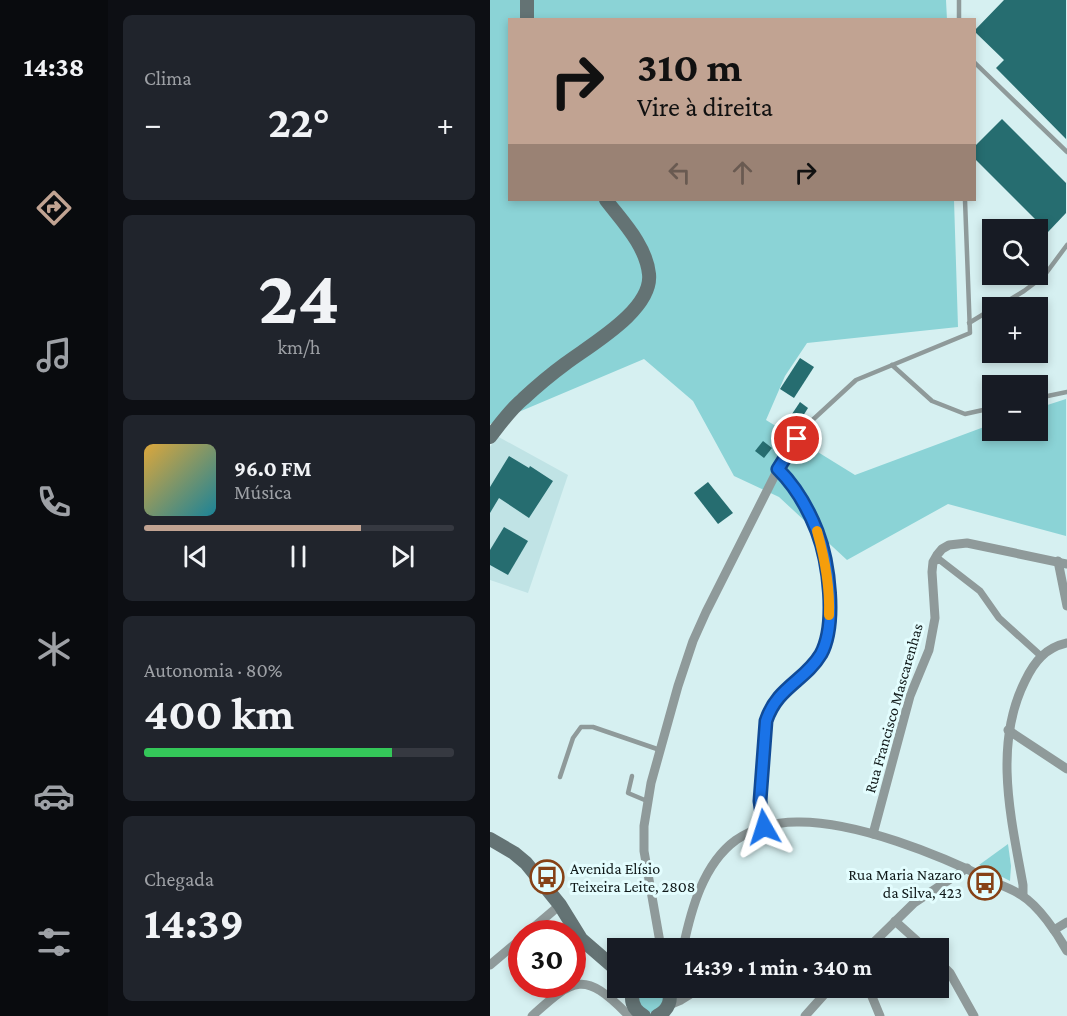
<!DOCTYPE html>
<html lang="pt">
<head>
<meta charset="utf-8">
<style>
  body { margin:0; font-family:"Crimson Pro",serif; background:#20242c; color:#f1f3f6; height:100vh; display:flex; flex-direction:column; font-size:22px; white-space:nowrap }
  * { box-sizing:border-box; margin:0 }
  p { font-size:20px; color:#9ea1a6 }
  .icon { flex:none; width:33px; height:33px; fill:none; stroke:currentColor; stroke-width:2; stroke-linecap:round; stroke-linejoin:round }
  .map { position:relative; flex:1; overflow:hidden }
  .sheet { display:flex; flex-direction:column; gap:15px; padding:15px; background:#0d0f14; width:382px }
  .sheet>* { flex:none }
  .guide { position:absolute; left:18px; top:18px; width:468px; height:183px; border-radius:0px; box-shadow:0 3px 9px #0003; background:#c1a392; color:#111; overflow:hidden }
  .controls { position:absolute; left:492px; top:219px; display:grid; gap:12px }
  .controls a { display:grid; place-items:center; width:66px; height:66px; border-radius:0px; background:#171b24; box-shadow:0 3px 9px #0003; font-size:30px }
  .speed { position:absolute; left:18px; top:920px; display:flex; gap:12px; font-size:30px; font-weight:700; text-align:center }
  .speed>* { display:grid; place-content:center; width:78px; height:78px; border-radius:50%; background:#171b24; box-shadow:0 3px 9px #0003; line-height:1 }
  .speed .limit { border:9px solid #d22; background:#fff; color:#111 }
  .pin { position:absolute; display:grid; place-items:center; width:51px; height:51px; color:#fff; margin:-26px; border:3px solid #fff; border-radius:50%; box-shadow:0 2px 6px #0007 }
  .me { position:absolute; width:66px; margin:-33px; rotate:354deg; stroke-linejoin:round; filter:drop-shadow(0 0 4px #0008) }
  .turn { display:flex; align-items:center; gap:21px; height:126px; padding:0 30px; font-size:27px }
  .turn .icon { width:78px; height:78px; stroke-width:2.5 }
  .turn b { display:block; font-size:42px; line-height:51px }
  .lanes { display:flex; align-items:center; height:57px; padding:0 30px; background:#0003; justify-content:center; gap:30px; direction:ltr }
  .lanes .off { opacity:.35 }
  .big { font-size:45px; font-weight:700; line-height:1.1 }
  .sheet .card { flex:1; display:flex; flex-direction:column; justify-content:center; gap:9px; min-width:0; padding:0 21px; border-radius:9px; background:#20242c }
  .sheet .dial { align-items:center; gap:0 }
  .dial b { font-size:78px; line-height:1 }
  .song { display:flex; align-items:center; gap:18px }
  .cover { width:72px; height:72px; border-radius:9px; background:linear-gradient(135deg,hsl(40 70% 55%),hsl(190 70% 35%)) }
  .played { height:6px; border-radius:3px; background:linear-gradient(90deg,#c1a392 70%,#363941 70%) }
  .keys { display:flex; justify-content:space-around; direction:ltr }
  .heat { display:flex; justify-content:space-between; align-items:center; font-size:33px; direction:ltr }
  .charge { height:9px; border-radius:4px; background:linear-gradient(90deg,#34c759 80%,#363941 0) }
  .trip { position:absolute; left:117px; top:938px; width:342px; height:60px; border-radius:0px; background:#171b24; box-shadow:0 3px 9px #0003; font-weight:700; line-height:60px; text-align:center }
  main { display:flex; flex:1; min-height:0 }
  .tab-bar { display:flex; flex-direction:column; width:108px; justify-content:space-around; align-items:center; background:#090b0e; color:#9ea1a6 }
  .tab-bar .icon { width:42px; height:42px }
  .tab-bar .selected { color:#c1a392 }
  .tab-bar b { font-size:27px; color:#f1f3f6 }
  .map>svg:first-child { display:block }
</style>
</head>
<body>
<main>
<nav class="tab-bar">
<b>14:38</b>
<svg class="icon selected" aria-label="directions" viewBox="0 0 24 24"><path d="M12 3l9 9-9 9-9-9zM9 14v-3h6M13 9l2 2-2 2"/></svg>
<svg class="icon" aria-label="music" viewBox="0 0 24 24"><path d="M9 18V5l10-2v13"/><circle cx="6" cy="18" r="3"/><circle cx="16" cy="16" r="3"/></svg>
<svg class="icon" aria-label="phone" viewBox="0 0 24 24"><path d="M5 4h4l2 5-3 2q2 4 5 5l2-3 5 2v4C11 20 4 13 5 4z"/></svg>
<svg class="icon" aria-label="climate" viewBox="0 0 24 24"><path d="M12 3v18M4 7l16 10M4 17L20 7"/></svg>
<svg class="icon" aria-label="car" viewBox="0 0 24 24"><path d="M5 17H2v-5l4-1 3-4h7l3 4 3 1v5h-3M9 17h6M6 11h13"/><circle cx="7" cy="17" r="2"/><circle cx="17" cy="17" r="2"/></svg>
<svg class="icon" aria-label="filters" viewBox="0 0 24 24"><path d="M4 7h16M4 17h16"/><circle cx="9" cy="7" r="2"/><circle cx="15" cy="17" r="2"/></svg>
</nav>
<section class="sheet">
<div class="card"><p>Clima</p>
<div class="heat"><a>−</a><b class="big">22°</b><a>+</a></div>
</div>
<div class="card dial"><b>24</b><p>km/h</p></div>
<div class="card">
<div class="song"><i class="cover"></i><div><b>96.0 FM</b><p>Música</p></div></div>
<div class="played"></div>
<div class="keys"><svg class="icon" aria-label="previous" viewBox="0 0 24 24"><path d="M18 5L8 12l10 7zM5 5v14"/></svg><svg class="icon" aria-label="pause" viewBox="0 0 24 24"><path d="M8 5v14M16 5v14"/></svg><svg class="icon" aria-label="next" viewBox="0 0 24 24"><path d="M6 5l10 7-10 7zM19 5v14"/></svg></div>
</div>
<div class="card"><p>Autonomia · 80%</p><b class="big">400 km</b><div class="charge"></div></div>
<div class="card"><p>Chegada</p><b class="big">14:39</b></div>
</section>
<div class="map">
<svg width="577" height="1016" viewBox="0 0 577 1016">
  <rect width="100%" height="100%" fill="#d6f0f1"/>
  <path fill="#c0e3e5" d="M7,436l71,39 -40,118 -38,-13v-133z"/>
  <g fill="#8bd3d6">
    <path d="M0,0h456l1,20h-437v180h444l4,127 -151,16 -22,33 -19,44 89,55 137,-51v6h46v-22l28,-9v137l-118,-32 -101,56 -68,-63 -45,-21 -41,-75 -49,-42 -154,65z"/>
    <path d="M518,844l3,22 -1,15 -31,-16z"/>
    <path d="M149,987h24l4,12 -13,14 -10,-1 -9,-18z"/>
  </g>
  <g fill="#266d70">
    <path d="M514,0h62v139l-70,-71 8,-8 -30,-29z"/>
    <path d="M512,119l64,64v30l-18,19 -74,-74v-11z"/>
    <path d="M310,358l14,9 -20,31 -14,-9z"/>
    <path d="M310,402l8,6 -17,27 -9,-6z"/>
    <path d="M273,441l9,7 -8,10 -9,-7z"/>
    <path d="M19,456l20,12 1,-2 23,15 -24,37 -30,-20 -9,15v-26z"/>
    <path d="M218,482l25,31 -15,11 -24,-31z"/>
    <path d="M14,527l24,14 -20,34 -18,-10v-15z"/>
  </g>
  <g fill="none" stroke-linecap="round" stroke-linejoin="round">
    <g stroke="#8f9a9a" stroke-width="4.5">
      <path d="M469,0v20"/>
      <path d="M484,62l93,90"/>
      <path d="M506,308l28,-17 20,-15 23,-31"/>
      <path d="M479,323l23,-14"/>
      <path d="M402,365l40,36 33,13 27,-6"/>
      <path d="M548,398l29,-6"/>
      <path d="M316,426l50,-46 114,-47 -5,-133"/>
      <path d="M142,776l-4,17 19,8"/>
      <path d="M70,777l13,-39 8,-11h12l67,23"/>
    </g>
    <path stroke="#8f9a9a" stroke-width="7" d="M443,562l7,-2 40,31 19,27 42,38"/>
    <g stroke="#8f9a9a" stroke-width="9">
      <path d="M568,561l9,45"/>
      <path d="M518,730l59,39"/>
      <path d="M274,827l-4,-26 6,-80c10,-33 40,-40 55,-67 16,-30 8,-92 -4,-123 -9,-23 -22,-45 -39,-62"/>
      <path d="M383,834l37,-138 19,-46 6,-32 -3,-46 1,-10 4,-7 5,-6 7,-4 18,-2 100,21"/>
      <path d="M533,895v-10c-12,-67 -30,-140 2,-204 9,-19 20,-33 42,-38"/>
      <path d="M405,921l30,27"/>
      <path d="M564,930l13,-8"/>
      <path d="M37,933l33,-28"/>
      <path d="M171,948l-17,-97v-25l7,-43 27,-97 15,-45 13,-29 72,-143 28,-43"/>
      <path d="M193,948c8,-38 20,-84 53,-108 18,-12 40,-18 61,-18 59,-1 143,33 195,59 10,5 20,8 29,14 18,11 36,38 46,56"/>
      <path d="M280,948l16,-2 26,2"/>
      <path d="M378,948l46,-45 53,-35"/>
      <path d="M448,961l12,12 24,43"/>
      <path d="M0,965l32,-27"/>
      <path d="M378,987l12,29"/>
      <path d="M179,1005l12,-5 21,-13"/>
      <path d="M42,1016c42,-38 52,-46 96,-1"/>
      <path d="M315,1016l26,-29"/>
    </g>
    <g stroke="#647374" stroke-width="14">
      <path d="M37,20v-20"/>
      <path d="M0,437c10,-13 20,-27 33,-38 13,-12 27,-24 42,-35 25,-19 88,-54 84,-90 -3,-29 -27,-53 -43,-74"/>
      <path d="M0,839l24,14 12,10 34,42 21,34 37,32"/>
      <path d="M145,987c-6,12 -3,22 9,29"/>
      <path d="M167,1016c12,-6 16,-17 10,-29"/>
    </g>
  </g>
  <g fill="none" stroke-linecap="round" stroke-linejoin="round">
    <g stroke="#114b97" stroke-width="15">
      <path id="route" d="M274,827l-4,-26 6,-80c11,-34 39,-40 55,-67 16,-30 8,-92 -4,-123 -9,-23 -22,-45 -39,-62l19,-30"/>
    </g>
    <use href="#route" stroke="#1a73e8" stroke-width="10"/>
    <path stroke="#f59e0b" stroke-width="10" d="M327,531c8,28 13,56 12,84"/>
  </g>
  <defs>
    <g id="bus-ring" transform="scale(1.725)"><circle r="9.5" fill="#e3fdfe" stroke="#864217" stroke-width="1.5"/><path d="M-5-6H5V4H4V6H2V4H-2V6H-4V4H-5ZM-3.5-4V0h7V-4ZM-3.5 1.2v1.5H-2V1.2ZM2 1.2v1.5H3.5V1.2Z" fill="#864217"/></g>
  </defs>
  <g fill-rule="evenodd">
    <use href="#bus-ring" x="57" y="877"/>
    <use href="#bus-ring" x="495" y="883"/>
  </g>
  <g text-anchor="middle" stroke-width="6" stroke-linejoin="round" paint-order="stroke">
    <g font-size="16" fill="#111a1a" stroke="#e3fdfe">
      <text transform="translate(403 708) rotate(-74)" y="6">Rua Francisco Mascarenhas</text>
    </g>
    <g font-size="16" fill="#111a1a" stroke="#e3fdfe" text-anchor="start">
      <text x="80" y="874">Avenida Elísio<tspan x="80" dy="18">Teixeira Leite, 2808</tspan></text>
      <text x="472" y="880" text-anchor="end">Rua Maria Nazaro<tspan x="472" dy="18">da Silva, 423</tspan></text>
    </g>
  </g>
</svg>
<div class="controls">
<a><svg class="icon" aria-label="search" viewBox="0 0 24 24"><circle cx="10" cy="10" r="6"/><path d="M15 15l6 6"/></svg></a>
<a>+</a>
<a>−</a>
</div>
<div class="speed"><div class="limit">30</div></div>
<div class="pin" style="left:307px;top:439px;background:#d93025"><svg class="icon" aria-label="arrive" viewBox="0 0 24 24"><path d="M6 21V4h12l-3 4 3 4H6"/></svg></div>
<svg class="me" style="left:274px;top:827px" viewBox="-20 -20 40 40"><path d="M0-17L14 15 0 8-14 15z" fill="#1a73e8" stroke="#fff" stroke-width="4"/></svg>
<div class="trip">14:39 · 1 min · 340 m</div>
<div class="guide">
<div class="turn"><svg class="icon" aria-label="right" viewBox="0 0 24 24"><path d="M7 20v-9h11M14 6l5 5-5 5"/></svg><div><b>310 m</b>Vire à direita</div></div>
<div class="lanes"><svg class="icon off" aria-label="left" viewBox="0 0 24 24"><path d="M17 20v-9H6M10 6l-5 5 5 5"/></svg><svg class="icon off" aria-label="ahead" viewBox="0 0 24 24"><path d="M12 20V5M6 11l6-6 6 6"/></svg><svg class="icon" aria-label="right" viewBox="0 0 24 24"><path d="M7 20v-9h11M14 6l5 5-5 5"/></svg></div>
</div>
</div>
</main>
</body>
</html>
